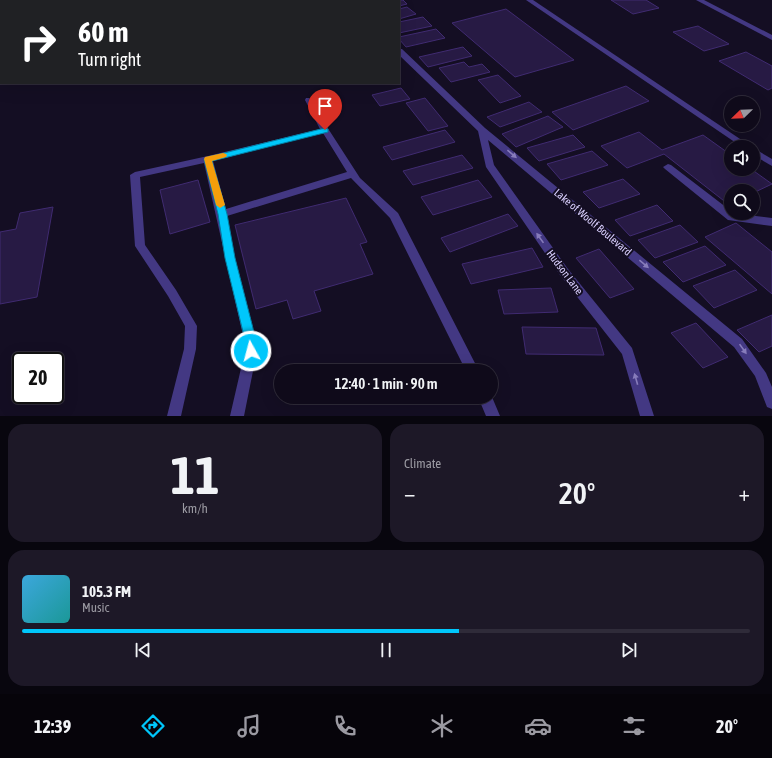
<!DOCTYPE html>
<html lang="en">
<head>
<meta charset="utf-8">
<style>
  body { margin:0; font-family:"Asap Condensed",sans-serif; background:#1d1827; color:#f1f3f6; height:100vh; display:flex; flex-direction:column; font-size:15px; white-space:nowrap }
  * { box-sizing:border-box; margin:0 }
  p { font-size:13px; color:#9b9aa2 }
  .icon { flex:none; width:22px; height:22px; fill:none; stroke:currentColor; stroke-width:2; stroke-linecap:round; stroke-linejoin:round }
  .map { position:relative; height:416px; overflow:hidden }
  .drawer { display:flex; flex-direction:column; gap:8px; padding:8px; background:#08060e; flex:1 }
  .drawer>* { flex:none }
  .guide { position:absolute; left:0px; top:0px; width:400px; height:84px; box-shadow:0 4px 16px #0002,0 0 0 1px #2f2b39; background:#202124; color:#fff; overflow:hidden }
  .needle { width:26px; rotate:247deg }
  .buttons { position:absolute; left:724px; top:96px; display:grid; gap:8px }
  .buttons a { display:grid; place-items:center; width:36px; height:36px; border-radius:50%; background:#0f0a1a; box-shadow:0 4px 16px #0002,0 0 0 1px #2f2b39; font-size:20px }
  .speed { position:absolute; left:12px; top:352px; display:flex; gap:8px; font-size:20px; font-weight:700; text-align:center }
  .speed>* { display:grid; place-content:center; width:52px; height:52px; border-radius:50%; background:#0f0a1a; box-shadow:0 4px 16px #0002,0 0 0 1px #2f2b39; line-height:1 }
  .speed .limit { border:2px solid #111; border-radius:6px; background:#fff; color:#111 }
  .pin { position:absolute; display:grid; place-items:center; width:34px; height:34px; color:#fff; margin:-41px -17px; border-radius:50% 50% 50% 0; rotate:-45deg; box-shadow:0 0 4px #0007 }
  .pin .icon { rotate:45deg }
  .me { position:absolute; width:44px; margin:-22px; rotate:353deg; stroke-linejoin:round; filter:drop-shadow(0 0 3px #0008) }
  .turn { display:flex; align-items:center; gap:14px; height:84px; padding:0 12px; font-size:18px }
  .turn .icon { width:52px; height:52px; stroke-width:2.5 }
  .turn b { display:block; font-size:28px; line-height:34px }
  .big { font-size:30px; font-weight:600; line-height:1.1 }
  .drawer .tile { flex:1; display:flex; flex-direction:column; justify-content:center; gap:6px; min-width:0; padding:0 14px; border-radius:16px; background:#1d1827 }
  .drawer .dial { align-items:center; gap:0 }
  .dial b { font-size:52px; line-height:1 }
  .song { display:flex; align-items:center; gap:12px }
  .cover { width:48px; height:48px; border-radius:6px; background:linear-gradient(135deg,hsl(200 70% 55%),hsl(180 70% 35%)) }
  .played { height:4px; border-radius:2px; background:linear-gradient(90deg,#00c7fb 60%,#2f2b39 60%) }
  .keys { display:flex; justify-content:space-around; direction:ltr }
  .heat { display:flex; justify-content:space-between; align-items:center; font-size:22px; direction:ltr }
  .drawer .tiles { flex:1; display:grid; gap:8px; grid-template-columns:1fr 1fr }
  .tile:last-child { grid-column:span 2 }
  .trip { position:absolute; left:274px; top:364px; width:224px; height:40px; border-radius:20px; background:#0f0a1a; box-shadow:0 4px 16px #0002,0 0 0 1px #2f2b39; font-weight:600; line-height:40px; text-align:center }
  .tab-bar { display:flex; height:64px; justify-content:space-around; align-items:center; background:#06040a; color:#9b9aa2 }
  .tab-bar .icon { width:28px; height:28px }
  .tab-bar .selected { color:#00c7fb }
  .tab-bar b { font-size:18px; color:#f1f3f6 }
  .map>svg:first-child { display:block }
</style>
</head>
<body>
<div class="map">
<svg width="772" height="416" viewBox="0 0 772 416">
  <rect width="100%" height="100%" fill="#140e23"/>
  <g fill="#271a44" stroke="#402b71">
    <path d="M386,0h17l4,4 -8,2v-5h-18z"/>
    <path d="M611,0h35l13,8 -26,6z"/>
    <path d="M407,7l9,7 -17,5v-10z"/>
    <path d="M506,9l68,51 -59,17 -63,-54z"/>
    <path d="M423,17l9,9 -33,7v-11z"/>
    <path d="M698,26l31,18 -25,7 -31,-19z"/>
    <path d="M436,29l9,9 -39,9 -7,-8v-2z"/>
    <path d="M463,47l9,9 -44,11 -9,-10z"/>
    <path d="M746,52l26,14v22l-4,2 -49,-29z"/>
    <path d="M464,62l5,5 13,-3 8,8 -39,10 -12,-14z"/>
    <path d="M498,75l23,21 -21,7 -22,-23z"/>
    <path d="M626,86l23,15 -76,29 -21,-18z"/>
    <path d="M401,88l9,11 -30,7 -8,-11z"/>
    <path d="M425,98l23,28 -20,5 -22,-28z"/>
    <path d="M529,102l13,10 -42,15 -13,-10z"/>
    <path d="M548,116l15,11 -47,20 -14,-13z"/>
    <path d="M445,130l10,12 -63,18 -9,-13z"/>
    <path d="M639,132l23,18 41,-15 28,20v14h20l21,15 -19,9v-2h-22v11l-3,2 -64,-50 -37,14 -26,-22z"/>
    <path d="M573,135l12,12 -46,14 -12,-13z"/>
    <path d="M592,151l16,14 -47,15 -14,-16z"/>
    <path d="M462,155l11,13 -60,17 -10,-14z"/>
    <path d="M623,179l17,15 -41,14 -16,-16z"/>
    <path d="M198,180l12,42 -40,12 -10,-44z"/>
    <path d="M478,180l14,17 -59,18 -12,-18z"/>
    <path d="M346,198l21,44 -7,2 13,30 -59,17 7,20 -28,8 -6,-19 -31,9 -21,-84z"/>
    <path d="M657,205l16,16 -43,15 -15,-16z"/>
    <path d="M53,207l-16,90 -37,7v-72l16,-3 4,-16z"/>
    <path d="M508,214l10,12 -68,26 -9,-14z"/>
    <path d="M736,223l36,29v42l-67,-57z"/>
    <path d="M680,225l18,17 -43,16 -17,-18z"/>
    <path d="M705,246l21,19 -43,17 -20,-20z"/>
    <path d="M532,248l11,19 -72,17 -9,-20z"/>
    <path d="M599,249l35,40 -24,9 -34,-40z"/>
    <path d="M735,270l22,20 -43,18 -21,-22z"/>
    <path d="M551,288l7,24 -54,2 -6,-24z"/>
    <path d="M772,315v31l-13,6 -22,-22z"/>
    <path d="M696,323l32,34 -25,11 -32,-35z"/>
    <path d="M522,327l74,1 8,27 -78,-1z"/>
  </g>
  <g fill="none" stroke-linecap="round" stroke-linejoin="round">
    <g fill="#433883" fill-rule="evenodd">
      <rect x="0" y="62" width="1" height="4"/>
      <path d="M306,98h3l4,2 16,30 31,48 38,35 81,158h-13l-76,-153 -39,-40 -124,38 8,42 21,82 1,11 -13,65h-14l15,-65 -1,-11 -40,-177 -64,14 5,68 31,45 21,36 -1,23 -15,67h-14l17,-67 1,-23 -17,-30 -33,-50 -5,-71 5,-3 73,-16 112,-27 -15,-29zM323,133l24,39 -121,37 -13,-48z"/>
      <path d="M668,164l3,1 60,46v2l41,5v8l-44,-6 -63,-51 -2,-2z"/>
      <path d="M491,396l1,1 8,19h-14l-8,-19h13z"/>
    </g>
    <g fill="#433883" fill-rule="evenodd">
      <rect x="342" y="0" width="7" height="1"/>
      <path d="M526,0h7l219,147h-10z"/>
      <path d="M696,0h8l68,35v5z"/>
      <path d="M399,49h3l83,79 257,211 24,34 6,14v22l-5,-2 -12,-31 -21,-29 -246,-207 6,25 74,104 64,79 22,68h-14l-18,-62 -62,-79 -74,-108 -8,-36 -79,-76z"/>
      <path d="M753,148l19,11v7l-19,-11z"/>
    </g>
  </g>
  <defs><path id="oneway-solid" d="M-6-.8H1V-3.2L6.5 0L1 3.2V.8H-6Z"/></defs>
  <g fill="#877cbb">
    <use href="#oneway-solid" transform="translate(512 154) rotate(40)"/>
    <use href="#oneway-solid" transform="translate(540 238) rotate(-125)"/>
    <use href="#oneway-solid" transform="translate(644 264) rotate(40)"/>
    <use href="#oneway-solid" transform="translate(743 349) rotate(55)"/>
    <use href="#oneway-solid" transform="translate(636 379) rotate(-106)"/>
  </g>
  <path fill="#00c7fb" stroke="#0081a3" d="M325,128l3,1v3l-116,29 15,53 8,44 21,82 1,11 -2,4 -4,1 -4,-1 -2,-15 -20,-82 -7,-44 -14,-55 4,-2z"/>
  <path fill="#f59e0b" d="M223,153l3,1 1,1 -1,2 -14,4 13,44 -5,3 -4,-3 -12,-46 1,-2z"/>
  <g text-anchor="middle" stroke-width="4" stroke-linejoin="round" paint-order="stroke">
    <g font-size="11" fill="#dad0ff" stroke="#140e23">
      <text transform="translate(593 222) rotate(40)" y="4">Lake of Woolf Boulevard</text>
      <text transform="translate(565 272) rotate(53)" y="4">Hudson Lane</text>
    </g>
  </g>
</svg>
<div class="buttons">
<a><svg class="needle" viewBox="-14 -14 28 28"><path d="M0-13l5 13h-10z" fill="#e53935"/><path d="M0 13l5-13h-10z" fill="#9b9aa2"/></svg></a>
<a><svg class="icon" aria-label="sound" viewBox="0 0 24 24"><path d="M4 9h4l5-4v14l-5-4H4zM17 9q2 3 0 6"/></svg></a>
<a><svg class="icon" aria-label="search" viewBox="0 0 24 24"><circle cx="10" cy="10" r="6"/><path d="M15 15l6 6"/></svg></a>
</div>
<div class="speed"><div class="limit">20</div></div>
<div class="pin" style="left:325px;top:130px;background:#d93025"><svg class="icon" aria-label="arrive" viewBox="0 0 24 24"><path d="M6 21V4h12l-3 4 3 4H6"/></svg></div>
<svg class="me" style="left:251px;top:351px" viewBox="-20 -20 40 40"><circle r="17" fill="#00c7fb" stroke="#fff" stroke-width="3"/><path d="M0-11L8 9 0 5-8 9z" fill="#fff"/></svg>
<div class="trip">12:40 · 1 min · 90 m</div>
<div class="guide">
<div class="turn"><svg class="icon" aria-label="right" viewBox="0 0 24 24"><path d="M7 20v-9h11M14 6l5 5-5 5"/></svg><div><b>60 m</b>Turn right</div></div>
</div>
</div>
<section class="drawer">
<div class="tiles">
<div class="tile dial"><b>11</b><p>km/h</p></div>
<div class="tile"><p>Climate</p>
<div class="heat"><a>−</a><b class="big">20°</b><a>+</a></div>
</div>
<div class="tile">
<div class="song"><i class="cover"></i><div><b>105.3 FM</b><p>Music</p></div></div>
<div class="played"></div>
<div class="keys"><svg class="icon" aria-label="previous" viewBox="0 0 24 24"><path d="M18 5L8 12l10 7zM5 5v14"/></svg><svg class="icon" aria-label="pause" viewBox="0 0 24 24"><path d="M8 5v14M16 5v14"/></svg><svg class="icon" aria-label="next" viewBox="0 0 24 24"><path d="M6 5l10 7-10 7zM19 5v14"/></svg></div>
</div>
</div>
</section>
<nav class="tab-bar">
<b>12:39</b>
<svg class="icon selected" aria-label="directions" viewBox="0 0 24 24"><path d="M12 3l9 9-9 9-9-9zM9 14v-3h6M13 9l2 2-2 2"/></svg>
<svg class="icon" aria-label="music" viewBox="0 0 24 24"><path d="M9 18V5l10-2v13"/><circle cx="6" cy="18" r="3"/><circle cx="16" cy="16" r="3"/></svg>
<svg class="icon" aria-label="phone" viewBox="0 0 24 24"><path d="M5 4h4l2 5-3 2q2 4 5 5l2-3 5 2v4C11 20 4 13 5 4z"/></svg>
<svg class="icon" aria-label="climate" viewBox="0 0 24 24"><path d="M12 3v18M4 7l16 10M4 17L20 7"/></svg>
<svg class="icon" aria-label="car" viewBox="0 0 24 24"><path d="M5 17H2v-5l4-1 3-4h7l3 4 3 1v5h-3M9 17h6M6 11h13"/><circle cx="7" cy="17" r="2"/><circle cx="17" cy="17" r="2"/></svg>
<svg class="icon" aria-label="filters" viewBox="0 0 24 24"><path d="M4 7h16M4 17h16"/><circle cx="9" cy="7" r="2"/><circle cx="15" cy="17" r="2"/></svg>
<b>20°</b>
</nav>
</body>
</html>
